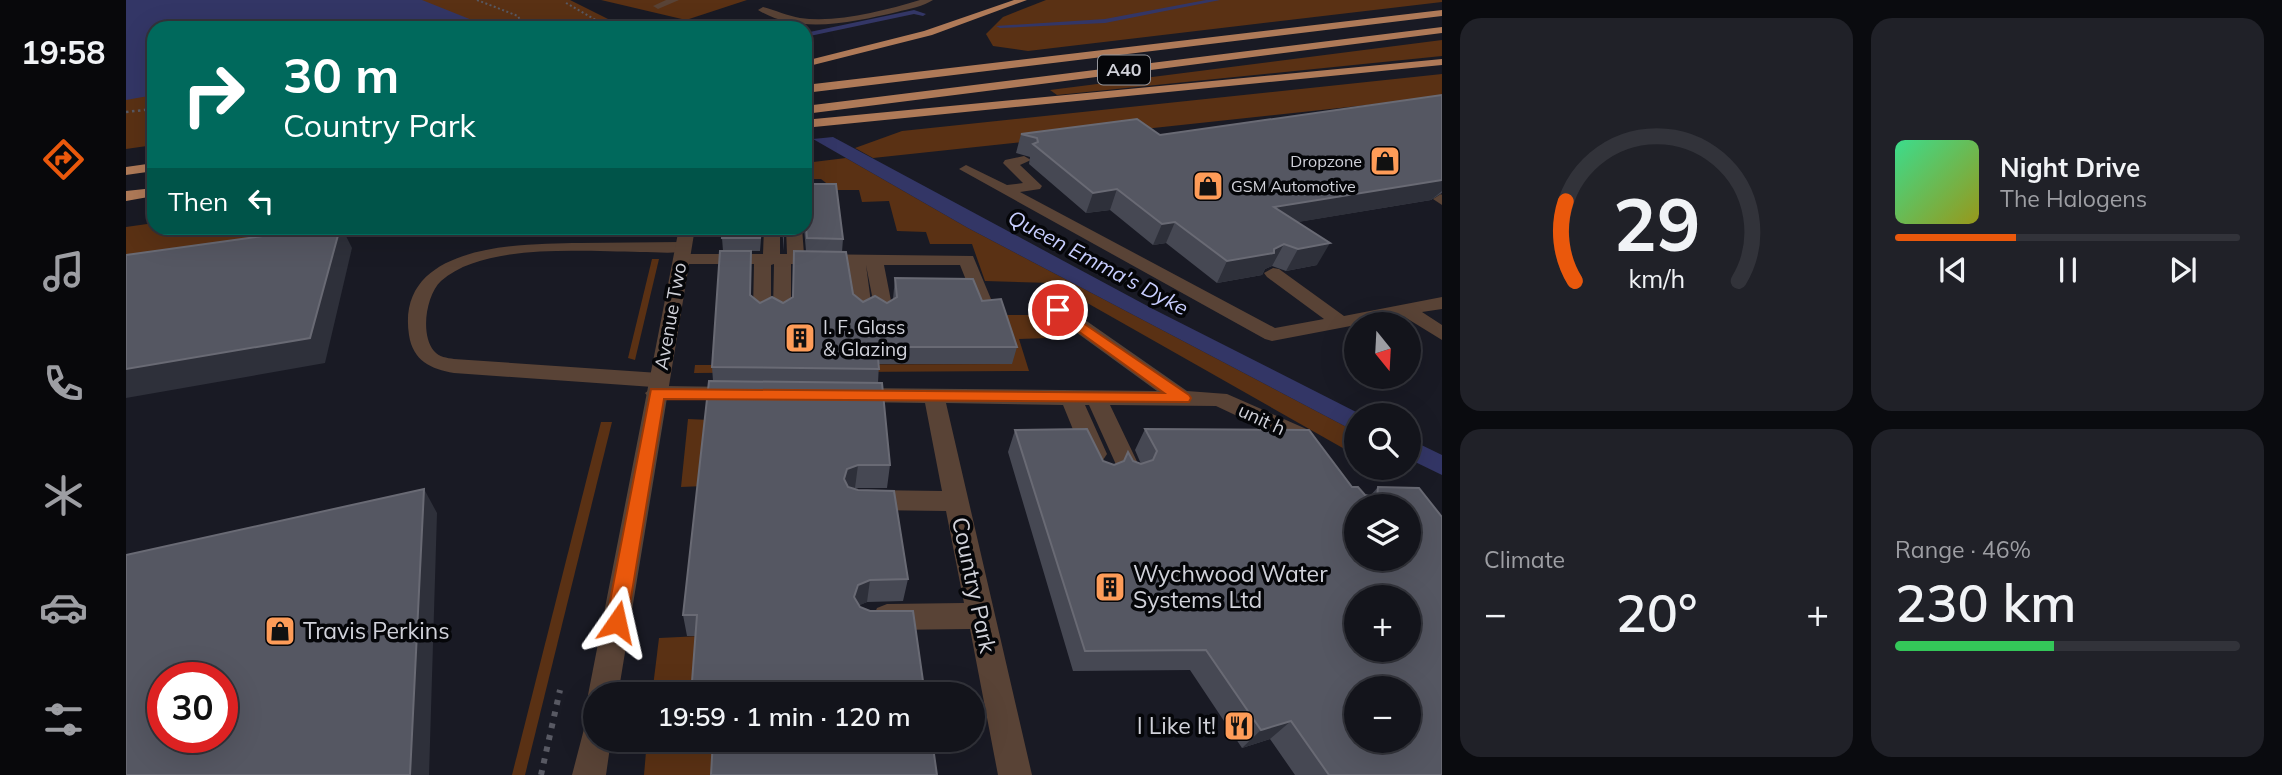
<!DOCTYPE html>
<html lang="en">
<head>
<meta charset="utf-8">
<style>
  body { margin:0; font-family:Mulish,sans-serif; background:#202128; color:#f1f3f6; height:100vh; display:flex; flex-direction:column; font-size:26px; white-space:nowrap }
  * { box-sizing:border-box; margin:0 }
  p { font-size:23px; color:#9d9ea3 }
  .icon { flex:none; width:38px; height:38px; fill:none; stroke:currentColor; stroke-width:2; stroke-linecap:round; stroke-linejoin:round }
  .map { position:relative; flex:1; overflow:hidden }
  .panel { display:flex; flex-direction:column; gap:18px; padding:18px; background:#0a0b0f; width:840px }
  .panel>* { flex:none }
  .top-card { position:absolute; left:21px; top:21px; width:665px; height:214px; border-radius:21px; box-shadow:0 7px 28px #0002,0 0 0 2px #32333a; background:#00695c; color:#fff; overflow:hidden }
  .needle { width:46px; rotate:162deg }
  .tools { position:absolute; left:1218px; top:312px; display:grid; gap:14px }
  .tools a { display:grid; place-items:center; width:77px; height:77px; border-radius:50%; background:#13141b; box-shadow:0 7px 28px #0002,0 0 0 2px #32333a; font-size:35px }
  .speed { position:absolute; left:21px; top:662px; display:flex; gap:14px; font-size:35px; font-weight:700; text-align:center }
  .speed>* { display:grid; place-content:center; width:91px; height:91px; border-radius:50%; background:#13141b; box-shadow:0 7px 28px #0002,0 0 0 2px #32333a; line-height:1 }
  .speed .limit { border:10px solid #d22; background:#fff; color:#111 }
  .pin { position:absolute; display:grid; place-items:center; width:60px; height:60px; color:#fff; margin:-30px; border:4px solid #fff; border-radius:50%; box-shadow:0 2px 7px #0007 }
  .me { position:absolute; width:77px; margin:-38px; rotate:11deg; stroke-linejoin:round; filter:drop-shadow(0 0 5px #0008) }
  .turn { display:flex; align-items:center; gap:24px; height:147px; padding:0 21px; font-size:32px }
  .turn .icon { width:91px; height:91px; stroke-width:2.5 }
  .turn b { display:block; font-size:49px; line-height:60px }
  .then { display:flex; align-items:center; height:66px; padding:0 21px; background:#0003; gap:14px; font-size:26px }
  .big { font-size:52px; font-weight:600; line-height:1.1 }
  .panel .widget { flex:1; display:flex; flex-direction:column; justify-content:center; gap:10px; min-width:0; padding:0 24px; border-radius:21px; background:#202128 }
  .panel .dial { align-items:center; gap:0 }
  .dial svg { height:182px; overflow:visible; fill:none; stroke:#32333a; stroke-width:7; stroke-linecap:round; text-anchor:middle }
  .dial text { fill:#f1f3f6; stroke:none }
  .song { display:flex; align-items:center; gap:21px }
  .cover { width:84px; height:84px; border-radius:10px; background:linear-gradient(135deg,hsl(150 70% 55%),hsl(60 70% 35%)) }
  .played { height:7px; border-radius:4px; background:linear-gradient(90deg,#ea580c 35%,#32333a 35%) }
  .keys { display:flex; justify-content:space-around; direction:ltr }
  .heat { display:flex; justify-content:space-between; align-items:center; font-size:38px; direction:ltr }
  .charge { height:10px; border-radius:5px; background:linear-gradient(90deg,#34c759 46%,#32333a 0) }
  .panel .tiles { flex:1; display:grid; gap:18px; grid-template-columns:repeat(2,1fr) }
  .trip { position:absolute; left:457px; top:682px; width:402px; height:70px; border-radius:35px; background:#13141b; box-shadow:0 7px 28px #0002,0 0 0 2px #32333a; font-weight:600; line-height:70px; text-align:center }
  main { display:flex; flex:1; min-height:0 }
  .tab-bar { display:flex; flex-direction:column; width:126px; justify-content:space-around; align-items:center; background:#08080b; color:#9d9ea3 }
  .tab-bar .icon { width:49px; height:49px }
  .tab-bar .active { color:#ea580c }
  .tab-bar b { font-size:32px; color:#f1f3f6 }
  .map>svg:first-child { display:block }
</style>
</head>
<body>
<main>
<nav class="tab-bar">
<b>19:58</b>
<svg class="icon active" aria-label="directions" viewBox="0 0 24 24"><path d="M12 3l9 9-9 9-9-9zM9 14v-3h6M13 9l2 2-2 2"/></svg>
<svg class="icon" aria-label="music" viewBox="0 0 24 24"><path d="M9 18V5l10-2v13"/><circle cx="6" cy="18" r="3"/><circle cx="16" cy="16" r="3"/></svg>
<svg class="icon" aria-label="phone" viewBox="0 0 24 24"><path d="M5 4h4l2 5-3 2q2 4 5 5l2-3 5 2v4C11 20 4 13 5 4z"/></svg>
<svg class="icon" aria-label="climate" viewBox="0 0 24 24"><path d="M12 3v18M4 7l16 10M4 17L20 7"/></svg>
<svg class="icon" aria-label="car" viewBox="0 0 24 24"><path d="M5 17H2v-5l4-1 3-4h7l3 4 3 1v5h-3M9 17h6M6 11h13"/><circle cx="7" cy="17" r="2"/><circle cx="17" cy="17" r="2"/></svg>
<svg class="icon" aria-label="filters" viewBox="0 0 24 24"><path d="M4 7h16M4 17h16"/><circle cx="9" cy="7" r="2"/><circle cx="15" cy="17" r="2"/></svg>
</nav>
<div class="map">
<svg width="1316" height="775" viewBox="0 0 1316 775">
  <rect width="100%" height="100%" fill="#191a24"/>
  <g fill="#5a3114">
    <path d="M0,0h444l56,28h-472v117l-28,4z"/>
    <path d="M475,0h146l-61,20z"/>
    <path d="M920,0h396v2l-414,49 -35,-5 -7,-12 17,-17z"/>
    <path d="M1316,40v16l-385,39 -7,-5z"/>
    <path d="M1316,74v23l-569,61 -18,-10 47,-17z"/>
    <path d="M720,158l122,70 388,204v19h-8l-296,-168 -67,-2 -13,-37h-42l-4,-12 -29,-1 -8,-30 -27,1 -3,-12h-24l-14,-11h-16v-16z"/>
    <path d="M28,223v5h213l-241,34v-35z"/>
    <path d="M526,259h7l-24,101 -7,-2z"/>
    <path d="M870,315h42l10,23 -29,1 10,32 -335,2 1,-8h9l308,-1z"/>
    <path d="M562,419l22,1 -6,66 -23,1z"/>
    <path d="M475,422h11l-87,353h-13z"/>
    <path d="M575,636l-5,59h-44l7,-57z"/>
    <path d="M521,740h46l24,11 -2,24h-71z"/>
  </g>
  <g fill="#333666">
    <path d="M0,0h296l55,22 -1,6h-322v67l-28,5z"/>
    <path d="M707,137l320,172 209,106h-6v17l-388,-204 -155,-89z"/>
    <path d="M1283,439l33,16v20l-33,-16z"/>
  </g>
  <g fill="none" stroke-linecap="round" stroke-linejoin="round">
    <g fill="#333666" fill-rule="evenodd">
      <path d="M1080,0h14l-115,23 -105,5 -4,-2 109,-7z"/>
      <path d="M788,10l12,4 -3,2 -9,-2 -109,23v-4z"/>
    </g>
    <g stroke="#585963" stroke-width="2" stroke-dasharray="2 2.5" stroke-linecap="butt">
      <path d="M351,0l41,16 3,6 14,6"/>
      <path d="M440,3l44,25"/>
    </g>
    <path stroke="#585963" stroke-width="2.5" stroke-dasharray="2.5 3.5" stroke-linecap="butt" d="M0,112l28,-3"/>
    <path stroke="#585963" stroke-width="6" stroke-dasharray="5 7" stroke-linecap="butt" d="M415,775l19,-85"/>
    <g fill="#594336" fill-rule="evenodd">
      <path d="M540,0h13l-21,9 -5,-3z"/>
      <path d="M794,0h13c-9,6 -24,9 -36,12 -43,10 -99,23 -139,-2l5,-3c12,3 25,9 37,11 38,5 83,-7 120,-18z"/>
      <path d="M898,156l7,4 -11,5 22,21 -2,3 -20,3 255,136 49,-9 -57,-42 -3,-4 9,-5 6,1 65,47 98,-19v12l-20,3 20,13v15l-39,-24 -131,25 -7,-2 -306,-170 7,-4 41,20 16,-2 -20,-20 2,-3z"/>
      <path d="M1315,194l1,1v10l-9,-6z"/>
      <path d="M638,228h16v26h7l-1,-26h16l2,26 169,2 23,55 -2,4h-14l-20,-50h-76l9,46 -9,6 -9,-6 -9,-46 6,45 -9,6 -9,-6 -7,-45 -56,-1v47l-9,6 -9,-6 1,-47 -3,1v46l-9,6 -9,-6 1,-47h-73l-8,-5 8,-5h82z"/>
      <path d="M556,242l8,5 -2,4c-15,3 -33,1 -48,1 -55,0 -155,-10 -199,29 -15,14 -21,54 -7,70 5,6 13,7 20,8l205,14 7,2 3,5 -6,6 72,1 7,2 4,5 -4,5 -86,1 -7,-2 -4,-5 8,-6 -199,-14c-23,-4 -41,-12 -45,-38 -14,-92 111,-91 171,-92 34,0 68,-1 102,-1z"/>
      <path d="M932,304l7,2 122,85 40,3 84,37 8,12 -3,6c-10,3 -15,2 -21,-6l-79,-37 -106,-1 33,69 -4,6 -8,3 -8,-3 -34,-75h-4l22,49 -4,6 -8,3 -8,-3 -4,-6 -20,-49 -117,-2 86,372h-34l-28,-146 -83,1 -10,-4 -4,-9 4,-9 10,-4 77,-1 -18,-92 -77,-1 -9,-3 -3,-7 3,-7 9,-3 73,1 -17,-88 -70,-1 -8,-2 -3,-5 3,-5 8,-2 302,3 -106,-77 -2,-4z"/>
    </g>
    <g fill="#594336" fill-rule="evenodd">
      <path d="M553,228h16l-77,467h-23v12l-7,-12z"/>
      <path d="M469,724v16h16l-5,35h-34l12,-46z"/>
    </g>
    <g fill="#af7a58" fill-rule="evenodd">
      <path d="M888,0h13l-95,35 -127,32v-6l119,-30z"/>
      <path d="M1316,10v6l-637,77v-8z"/>
      <path d="M1316,27v6l-637,81v-8z"/>
      <path d="M1316,59v6l-628,62 -6,-4 6,-4z"/>
      <path d="M28,163v8l-28,4v-8z"/>
      <path d="M28,188v8l-28,5v-10z"/>
    </g>
  </g>
  <g fill="#464853">
    <path d="M1316,95v98l-11,7 -134,22 20,43 -31,6 -14,-5 -7,3 -3,6 -45,8 -51,-40 -13,2 -43,-35 -24,3 -57,-49 1,-7 -14,-4 5,-19 139,1z"/>
    <path d="M679,184l38,55 -1,13 11,42 10,8 24,1 6,-4 2,-21 87,23 35,46 -5,17h-133l-1,19 12,82 -3,23h-32l-2,1 55,90 -5,22 -36,1 -8,3 -163,31h-9l-4,-21 30,-234 -1,-14 11,-116 -1,-13 1,-10h39l-2,23h-9v44l9,8h23l10,-6 13,-46 -2,-23z"/>
    <path d="M656,228h2v23z"/>
    <path d="M1019,429l207,58 13,8 5,1 8,-9 64,288h-147l-25,-36 -28,9 -52,-78 -117,1 -65,-219 7,-22 99,35 19,-4 8,3 -6,-14z"/>
    <path d="M564,740h242l-220,11h-20z"/>
  </g>
  <g fill="#2e303a">
    <path d="M1316,180v11l-11,9 -168,28 11,-21z"/>
    <path d="M991,189l-7,21 -24,3 7,-20z"/>
    <path d="M1049,222l-9,21 -13,2 9,-21z"/>
    <path d="M214,228h2l10,20 -27,115 -199,35v-29z"/>
    <path d="M1204,243l-13,22 -31,6 12,-22z"/>
    <path d="M1158,244l-12,22 -7,3 -3,6 -45,8 10,-22z"/>
    <path d="M732,465l-3,23 -10,4 -1,-13 3,-10z"/>
    <path d="M298,489l13,24 -8,262h-19z"/>
    <path d="M744,580l-3,22 -11,5 -2,-10 4,-12z"/>
    <path d="M1165,721l-21,18 -28,9 19,-18z"/>
  </g>
  <g fill="#555762" stroke="#696a74" stroke-width="2" fill-rule="evenodd">
    <path d="M1316,95v85l-168,27 56,36 -32,6 -14,-5 -10,5v4l-47,8 -52,-39 -13,2 -45,-35 -24,4 -60,-49 5,-2 -1,-4 -16,-4 116,-15 23,16z"/>
    <path d="M679,184h31l7,55 -36,-1 -2,-22z"/>
    <path d="M194,228h20l-30,110 -184,31v-114z"/>
    <path d="M597,228h38l-1,10h-38z"/>
    <path d="M594,251h31l-1,44 10,8 12,-6 11,6 10,-6 1,-46 52,1 7,42 10,8 12,-6 12,7 10,-6 -2,-19 78,1 9,22 19,-2 16,48h-140l2,22 -167,-2z"/>
    <path d="M583,381l173,2 8,82h-32l-11,4 -3,10 4,8 10,3 36,1 14,88 -38,1 -12,5 -4,12 6,10 10,4h43l12,84h-234l6,-80h-14z"/>
    <path d="M961,429l16,32 11,4 10,-4 4,-9 5,9 8,3 12,-4 4,-9 -12,-22 164,1 43,57h6l7,8 12,3 1,-11 41,1 23,29v258h-113l-38,-54 -30,9 -55,-80 -121,1 -70,-221zM1230,506h53v52h-53zM1230,597h53v52h-53zM1230,688h53v52h-53z"/>
    <path d="M298,489l-14,286h-284v-220zM37,677h59v60h-59z"/>
    <path d="M587,740h219l5,35h-226z"/>
  </g>
  <path fill="#ea580c" stroke="#983908" stroke-width="2" d="M932,306l131,89 2,3 -2,4 -525,-3 -37,223 -3,7 -7,3 -8,-3 -3,-7 45,-233 513,4 -111,-80 -2,-3z"/>
  <defs>
    <g id="shop-square" transform="scale(1.575)"><rect x="-9" y="-9" width="18" height="18" rx="4" fill="#fe9c58" stroke="#050609"/><path d="M-5-2.5h2.3a2.7 3.5 0 0 1 5.4 0H5L5.5 6h-11ZM-1.5-2.5h3a1.5 2.3 0 0 0-3 0Z" fill="#111"/></g>
    <g id="building-square" transform="scale(1.575)"><rect x="-9" y="-9" width="18" height="18" rx="4" fill="#fe9c58" stroke="#050609"/><path d="M-4-6H4V6H1V3H-1V6H-4ZM-2.5-4.3h1.7v1.8h-1.7ZM.8-4.3h1.7v1.8H.8ZM-2.5-1h1.7V.8h-1.7ZM.8-1h1.7V.8H.8Z" fill="#111"/></g>
    <g id="restaurant-square" transform="scale(1.575)"><rect x="-9" y="-9" width="18" height="18" rx="4" fill="#fe9c58" stroke="#050609"/><path d="M-5-6h1v4h1v-4h1v4h1v-4h1v5L-1.5 .5V6h-2V.5L-5-1ZM5-6V6H3V1.5H1.5Q1.5-4 5-6Z" fill="#111"/></g>
  </defs>
  <g fill-rule="evenodd">
    <use href="#shop-square" x="1259" y="161"/>
    <use href="#shop-square" x="1082" y="186"/>
    <use href="#building-square" x="674" y="338"/>
    <use href="#building-square" x="984" y="587"/>
    <use href="#shop-square" x="154" y="631"/>
    <use href="#restaurant-square" x="1113" y="726"/>
  </g>
  <g text-anchor="middle" stroke-width="7" stroke-linejoin="round" paint-order="stroke">
    <g font-size="16" fill="#d1d2da" stroke="#050609" text-anchor="end">
      <text x="1236" y="167">Dropzone</text>
      <text x="1105" y="192" text-anchor="start">GSM Automotive</text>
    </g>
    <rect fill="#050609" stroke="#94959b" stroke-width="2" x="972" y="55.5" width="52" height="29" rx="5"/>
    <g font-size="18" font-weight="bold" fill="#d1d2da">
      <text x="998" y="76">A40</text>
    </g>
    <g font-size="19" fill="#d1d2da" stroke="#050609">
      <text transform="translate(544 316) rotate(-80)" y="7">Avenue Two</text>
      <text transform="translate(1136 419) rotate(25)" y="7">unit h</text>
    </g>
    <g font-size="19" fill="#d1d2da" stroke="#050609" text-anchor="start">
      <text x="697" y="334">I. F. Glass<tspan x="697" dy="22">&amp; Glazing</tspan></text>
    </g>
    <g font-size="21" font-style="italic" fill="#c8ceff" stroke="#050609">
      <text transform="translate(972 263) rotate(28)" y="7">Queen Emma's Dyke</text>
    </g>
    <g font-size="23" fill="#d1d2da" stroke="#050609" text-anchor="start">
      <text x="1007" y="582">Wychwood Water<tspan x="1007" dy="26">Systems Ltd</tspan></text>
      <text x="177" y="639">Travis Perkins</text>
      <text x="1090" y="734" text-anchor="end">I Like It!</text>
    </g>
    <g font-size="23" fill="#d1d2da" stroke="#050609">
      <text transform="translate(848 585) rotate(78)" y="8">Country Park</text>
    </g>
  </g>
</svg>
<div class="tools">
<a><svg class="needle" viewBox="-14 -14 28 28"><path d="M0-13l5 13h-10z" fill="#e53935"/><path d="M0 13l5-13h-10z" fill="#9d9ea3"/></svg></a>
<a><svg class="icon" aria-label="search" viewBox="0 0 24 24"><circle cx="10" cy="10" r="6"/><path d="M15 15l6 6"/></svg></a>
<a><svg class="icon" aria-label="layers" viewBox="0 0 24 24"><path d="M12 4l9 5-9 5-9-5zM3 14l9 5 9-5"/></svg></a>
<a>+</a>
<a>−</a>
</div>
<div class="speed"><div class="limit">30</div></div>
<div class="pin" style="left:932px;top:310px;background:#d93025"><svg class="icon" aria-label="arrive" viewBox="0 0 24 24"><path d="M6 21V4h12l-3 4 3 4H6"/></svg></div>
<svg class="me" style="left:491px;top:622px" viewBox="-20 -20 40 40"><path d="M0-17L14 15 0 8-14 15z" fill="#ea580c" stroke="#fff" stroke-width="4"/></svg>
<div class="trip">19:59 · 1 min · 120 m</div>
<div class="top-card">
<div class="turn"><svg class="icon" aria-label="right" viewBox="0 0 24 24"><path d="M7 20v-9h11M14 6l5 5-5 5"/></svg><div><b>30 m</b>Country Park</div></div>
<div class="then">Then<svg class="icon" aria-label="left" viewBox="0 0 24 24"><path d="M17 20v-9H6M10 6l-5 5 5 5"/></svg></div>
</div>
</div>
<section class="panel">
<div class="tiles">
<div class="widget dial"><svg viewBox="0 0 100 80">
<path d="M14 69A42 42 0 1 1 86 69"/>
<path d="M14 69A42 42 0 0 1 10 34" stroke="#ea580c"/>
<text x="50" y="56" font-size="32" font-weight="700">29</text>
<text x="50" y="72" font-size="11">km/h</text>
</svg></div>
<div class="widget">
<div class="song"><i class="cover"></i><div><b>Night Drive</b><p>The Halogens</p></div></div>
<div class="played"></div>
<div class="keys"><svg class="icon" aria-label="previous" viewBox="0 0 24 24"><path d="M18 5L8 12l10 7zM5 5v14"/></svg><svg class="icon" aria-label="pause" viewBox="0 0 24 24"><path d="M8 5v14M16 5v14"/></svg><svg class="icon" aria-label="next" viewBox="0 0 24 24"><path d="M6 5l10 7-10 7zM19 5v14"/></svg></div>
</div>
<div class="widget"><p>Climate</p>
<div class="heat"><a>−</a><b class="big">20°</b><a>+</a></div>
</div>
<div class="widget"><p>Range · 46%</p><b class="big">230 km</b><div class="charge"></div></div>
</div>
</section>
</main>
</body>
</html>
